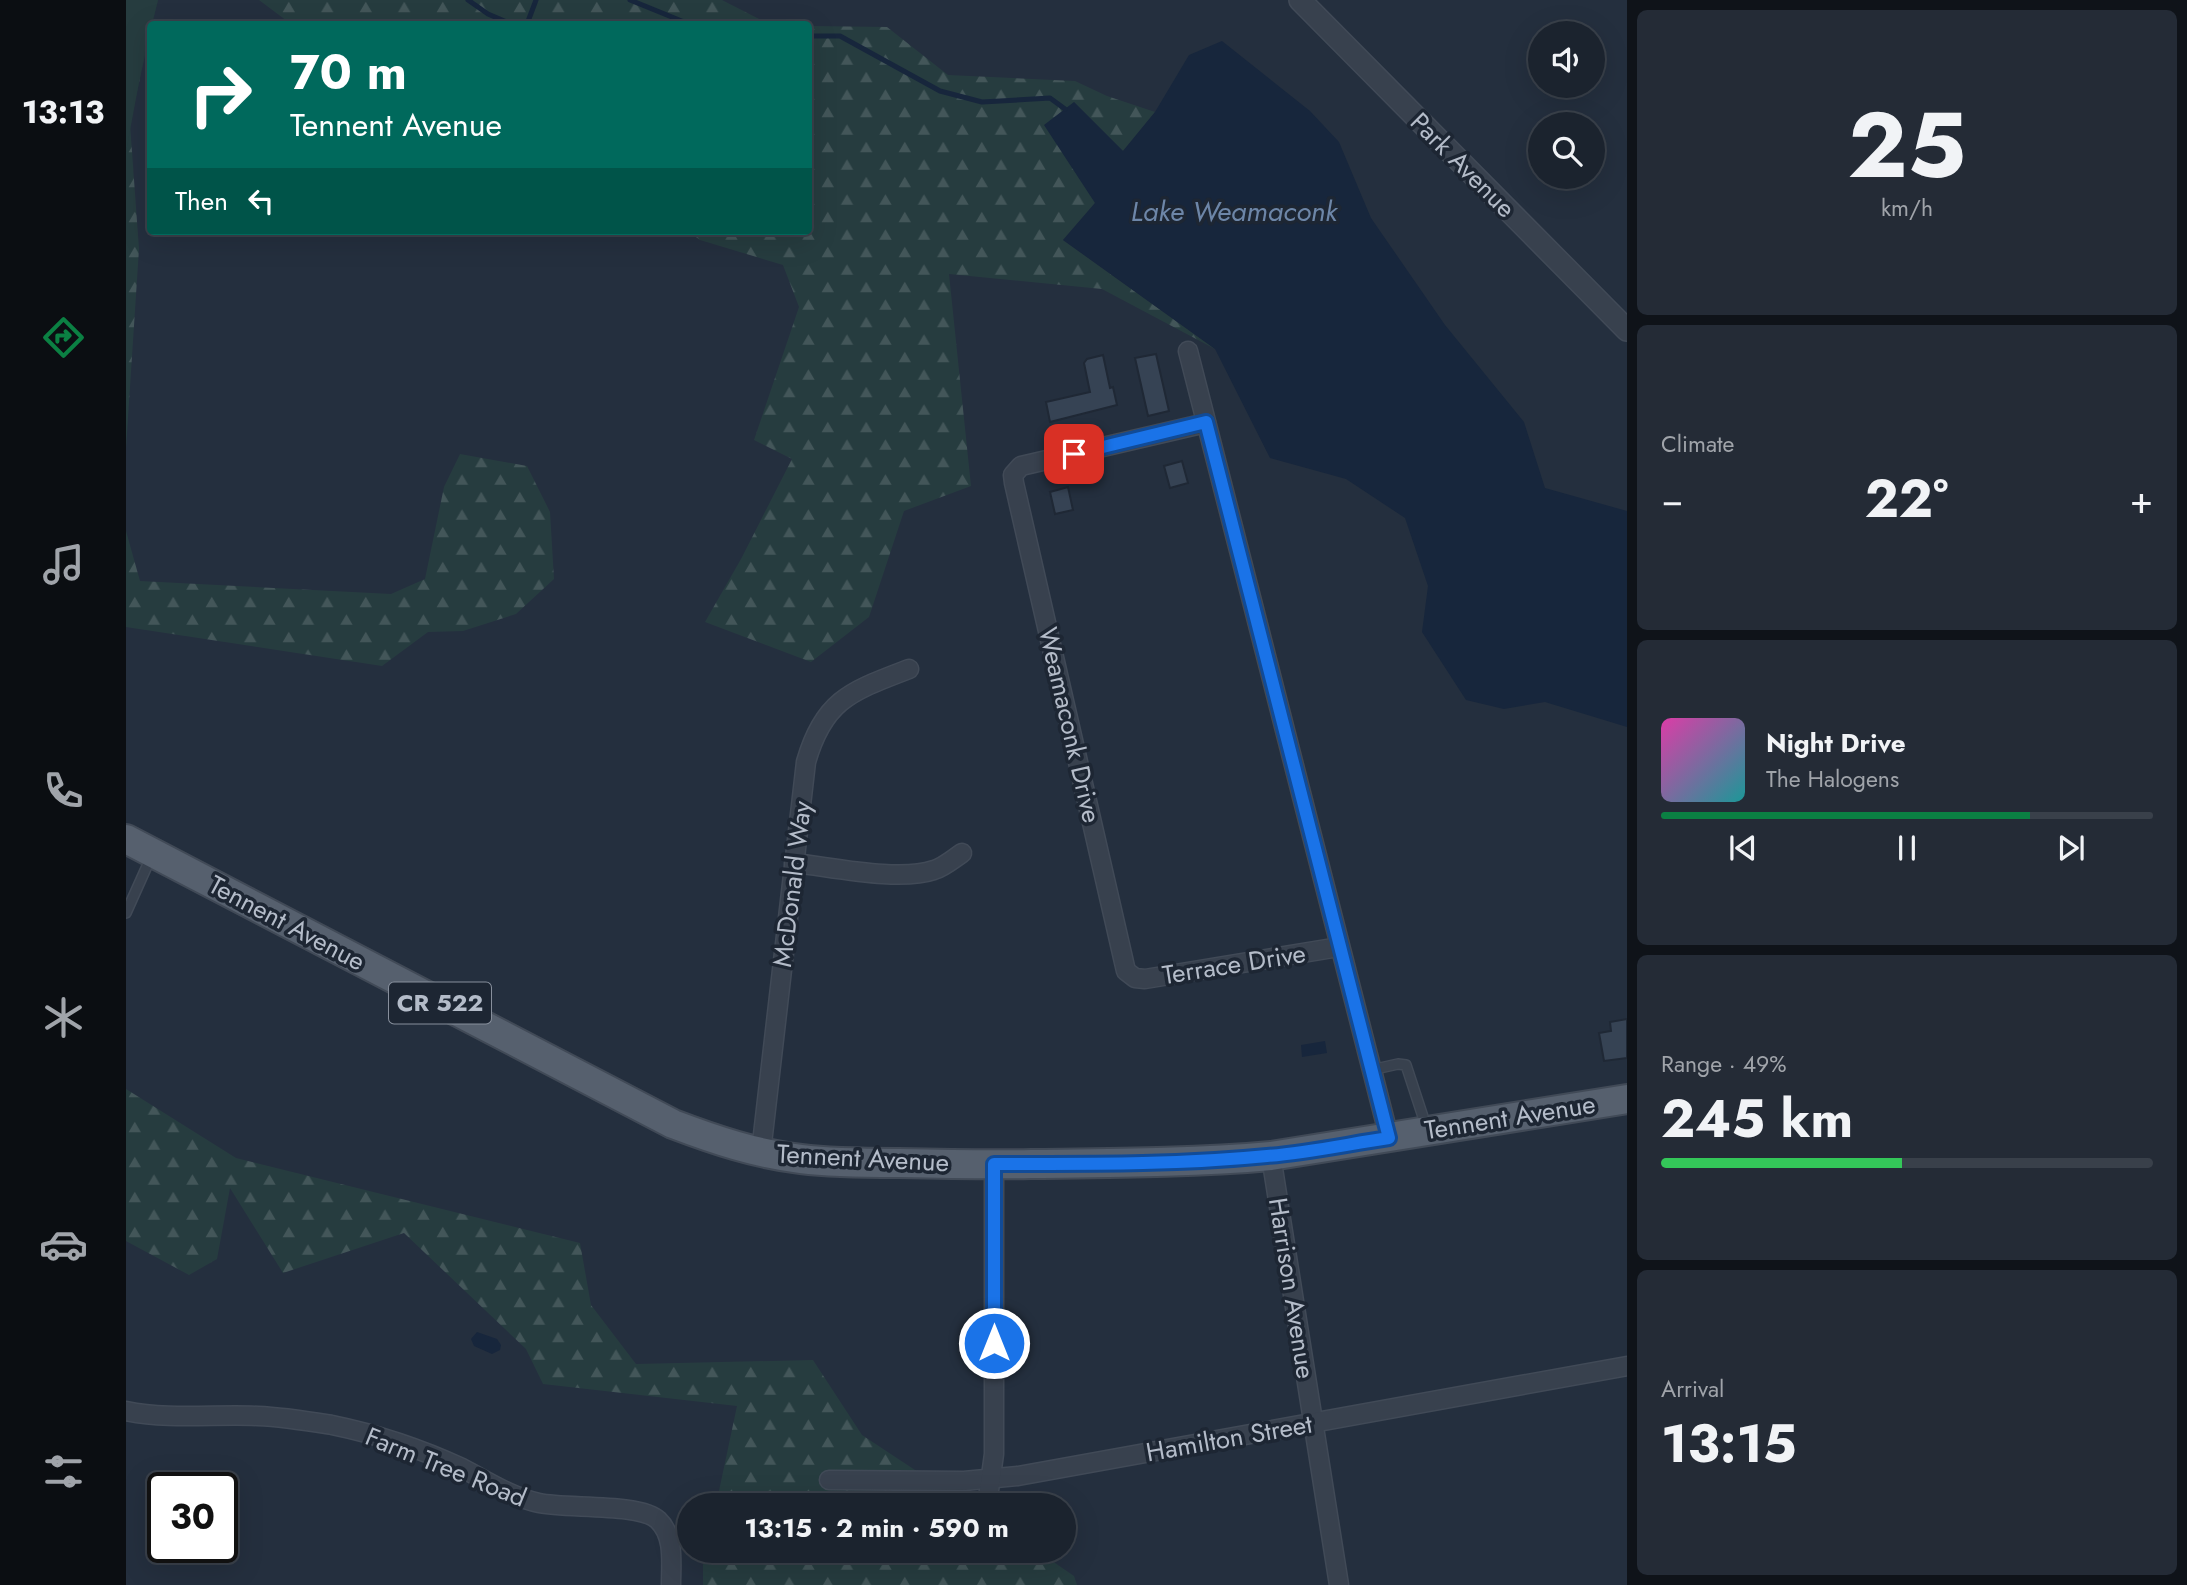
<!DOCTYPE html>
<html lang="en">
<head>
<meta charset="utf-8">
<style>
  body { margin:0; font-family:Jost,sans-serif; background:#242b36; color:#f1f3f6; height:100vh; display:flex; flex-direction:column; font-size:26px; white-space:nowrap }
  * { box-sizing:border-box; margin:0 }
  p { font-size:23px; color:#a0a4aa }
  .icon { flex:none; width:38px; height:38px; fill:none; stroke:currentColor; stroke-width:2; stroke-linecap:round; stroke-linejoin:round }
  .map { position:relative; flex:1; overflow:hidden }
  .panel { display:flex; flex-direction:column; gap:10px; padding:10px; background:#0f1319; width:560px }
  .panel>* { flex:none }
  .top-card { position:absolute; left:21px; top:21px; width:665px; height:214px; border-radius:7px; box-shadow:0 7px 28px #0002,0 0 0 2px #39404a; background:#00695c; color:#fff; overflow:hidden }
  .controls { position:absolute; left:1402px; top:21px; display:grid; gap:14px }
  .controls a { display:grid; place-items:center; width:77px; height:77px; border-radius:50%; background:#1b232e; box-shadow:0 7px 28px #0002,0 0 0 2px #39404a; font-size:35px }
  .speed { position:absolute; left:21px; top:1472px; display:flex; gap:14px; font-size:35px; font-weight:700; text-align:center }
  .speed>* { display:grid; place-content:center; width:91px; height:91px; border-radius:50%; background:#1b232e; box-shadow:0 7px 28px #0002,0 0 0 2px #39404a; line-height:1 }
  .speed .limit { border:4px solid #111; border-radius:10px; background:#fff; color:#111 }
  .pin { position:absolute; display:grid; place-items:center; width:60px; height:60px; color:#fff; margin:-30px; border-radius:14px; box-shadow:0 4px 10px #0006 }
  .me { position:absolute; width:77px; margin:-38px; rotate:0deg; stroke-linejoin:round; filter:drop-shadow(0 0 5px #0008) }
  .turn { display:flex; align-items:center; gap:24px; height:147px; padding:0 28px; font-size:32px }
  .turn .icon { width:91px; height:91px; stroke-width:2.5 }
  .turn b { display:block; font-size:49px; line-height:60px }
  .then { display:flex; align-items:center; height:66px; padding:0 28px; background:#0003; gap:14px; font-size:26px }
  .big { font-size:52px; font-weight:700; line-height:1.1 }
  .panel .tile { flex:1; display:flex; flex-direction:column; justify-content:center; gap:10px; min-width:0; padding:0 24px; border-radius:10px; background:#242b36 }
  .panel .dial { align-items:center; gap:0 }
  .dial b { font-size:91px; line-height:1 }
  .song { display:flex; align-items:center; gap:21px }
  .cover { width:84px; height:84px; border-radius:10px; background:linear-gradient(135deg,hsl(320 70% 55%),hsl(180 70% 35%)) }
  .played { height:7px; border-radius:4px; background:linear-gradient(90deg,#0b8043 75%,#39404a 75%) }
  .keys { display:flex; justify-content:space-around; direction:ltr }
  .heat { display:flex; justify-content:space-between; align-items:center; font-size:38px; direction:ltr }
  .charge { height:10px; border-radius:5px; background:linear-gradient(90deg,#34c759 49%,#39404a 0) }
  .trip { position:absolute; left:551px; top:1493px; width:399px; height:70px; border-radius:35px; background:#1b232e; box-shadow:0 7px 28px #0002,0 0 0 2px #39404a; font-weight:700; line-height:70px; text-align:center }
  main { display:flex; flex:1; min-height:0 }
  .tabs { display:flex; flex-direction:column; width:126px; justify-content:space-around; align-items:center; background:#0b0e12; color:#a0a4aa }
  .tabs .icon { width:49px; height:49px }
  .tabs .selected { color:#0b8043 }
  .tabs b { font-size:32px; color:#f1f3f6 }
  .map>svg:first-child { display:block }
</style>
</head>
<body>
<main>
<nav class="tabs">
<b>13:13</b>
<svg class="icon selected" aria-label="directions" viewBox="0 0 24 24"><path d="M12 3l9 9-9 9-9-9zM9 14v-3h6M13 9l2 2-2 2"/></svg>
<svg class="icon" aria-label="music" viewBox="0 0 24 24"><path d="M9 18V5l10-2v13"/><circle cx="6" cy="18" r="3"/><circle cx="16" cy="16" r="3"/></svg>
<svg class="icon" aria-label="phone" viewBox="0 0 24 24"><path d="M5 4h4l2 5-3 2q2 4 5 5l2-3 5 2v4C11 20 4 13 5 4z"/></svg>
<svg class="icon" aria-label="climate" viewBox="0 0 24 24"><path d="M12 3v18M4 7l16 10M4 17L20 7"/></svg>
<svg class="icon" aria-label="car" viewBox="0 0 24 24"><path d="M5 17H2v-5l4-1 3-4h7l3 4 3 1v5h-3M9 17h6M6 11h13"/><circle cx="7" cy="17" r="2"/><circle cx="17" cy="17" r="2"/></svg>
<svg class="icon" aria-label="filters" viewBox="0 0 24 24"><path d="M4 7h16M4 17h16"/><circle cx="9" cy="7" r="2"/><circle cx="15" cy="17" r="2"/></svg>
</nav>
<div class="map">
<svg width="1501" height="1585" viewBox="0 0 1501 1585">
  <defs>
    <pattern id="forest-firs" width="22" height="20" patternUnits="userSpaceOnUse" patternTransform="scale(1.75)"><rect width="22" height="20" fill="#263c3f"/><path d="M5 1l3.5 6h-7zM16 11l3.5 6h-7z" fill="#435659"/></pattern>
  </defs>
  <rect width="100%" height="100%" fill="#242f3e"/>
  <g fill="url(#forest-firs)">
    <path d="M0,0h32l-6,24h-2v8l-20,92 9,125 -13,199z"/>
    <path d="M133,0h463l47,24h-478z"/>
    <path d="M683,26l78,1 61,48 127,6 32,15 48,16 -32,39 -49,-49 21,101 -32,37 152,109 -113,-60 -153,-15 22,212 -67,25 -35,106 -58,45 -106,-40 36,-63 51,-100 -38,-19 45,-133 -16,-42 -83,-25 -12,-9h120z"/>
    <path d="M334,454l67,12 23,46 4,67 -38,35 -53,17 -35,1 -46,34 -256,-39v-96l14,50 251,13 34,-15 19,-92z"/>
    <path d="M0,1089l110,69 344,85 11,62 45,59 177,-4 49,75 106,70h-252l21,-99 -194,-22 -17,-35 -122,-116 -121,40 -53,-85 -13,71 -28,16 -63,-34z"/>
    <path d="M910,1550l38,26 3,9h-374v-21l3,-13z"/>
  </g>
  <path fill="#263c3f" d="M0,0h32l-6,24h-2l-24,128z"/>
  <g fill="#17263c">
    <path d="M1096,41l88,70 29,31 32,76 74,107 79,97 21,66 82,23v216l-82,-25 -41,7 -38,-9 -44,-68 6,-46 -23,-68 -59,-39 -76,-21 -55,-109 -152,-109 32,-37 -51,-78 30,-23 49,49 32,-39 34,-57z"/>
    <path d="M1199,1041l2,12 -25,4 -1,-12z"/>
    <path d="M351,1332l20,7 4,6 -1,5 -8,4 -18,-8 -3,-7z"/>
  </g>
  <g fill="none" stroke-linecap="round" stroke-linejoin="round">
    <g stroke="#17263c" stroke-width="5">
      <path d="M342,0l20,14 23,10"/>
      <path d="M504,0l59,24"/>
      <path d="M401,24l9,-24"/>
      <path d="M682,36h32l100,55 42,11 68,-4 15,11"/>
    </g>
  </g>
  <g fill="#364354" stroke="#1f2835" stroke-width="2">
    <path d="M1030,354l13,57 -21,5 -13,-58z"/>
    <path d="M977,355l7,33 3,-1 4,18 -67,17 -4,-20 44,-10 -6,-29 3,-4z"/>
    <path d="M1056,461l6,22 -18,5 -6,-22z"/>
    <path d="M942,487l5,23 -18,4 -5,-22z"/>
    <path d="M1501,1019v39l-23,3 -5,-28 12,-2 -1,-9z"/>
  </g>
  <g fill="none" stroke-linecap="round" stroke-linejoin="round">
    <g stroke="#414a57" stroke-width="12">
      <g id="service">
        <path d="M0,913l26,-58"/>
        <path d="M1245,1070l27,-6 8,1 21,64"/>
      </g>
    </g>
    <g stroke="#414a57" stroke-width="21">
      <g id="minor">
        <path d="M1062,351l201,786"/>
        <path d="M1080,423l-185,43 -8,9 1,8 112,488 9,7 10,1 194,-32"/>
        <path d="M668,863c38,4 105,19 140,7 10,-3 19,-11 28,-17"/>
        <path d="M635,1152l45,-390c18,-63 46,-71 103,-93"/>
        <path d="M1145,1156l68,429"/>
        <path d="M0,1411c43,9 88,3 132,5 25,1 49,5 74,9 44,9 89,24 130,43 25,13 49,29 77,35 27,6 102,0 119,17 17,16 13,43 13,65"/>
        <path d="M703,1480l135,1 54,-5 609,-110"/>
        <path d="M861,1505l7,-51v-290"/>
        <path d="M860,1554v-4"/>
      </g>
    </g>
    <g stroke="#414a57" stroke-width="24">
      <path id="tertiary" d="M1174,0l327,330"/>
    </g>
    <g stroke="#414a57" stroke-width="32">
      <path id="primary" d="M0,839l547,285c42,16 84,30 128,35 32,4 64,4 96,4 45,1 89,2 134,1 80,-1 160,-1 240,-8l356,-57"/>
    </g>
    <use href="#service" stroke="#38414e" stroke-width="9"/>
    <use href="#minor" stroke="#38414e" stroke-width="18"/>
    <use href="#tertiary" stroke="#38414e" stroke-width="21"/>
    <use href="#primary" stroke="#56606e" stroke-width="28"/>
  </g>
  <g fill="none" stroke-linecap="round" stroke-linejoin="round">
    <g stroke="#114b97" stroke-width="18">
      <path id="route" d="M868,1343v-179c91,0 182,1 273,-8 40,-3 81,-12 122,-18l-183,-716 -132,32"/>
    </g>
    <use href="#route" stroke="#1a73e8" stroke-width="12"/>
  </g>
  <g text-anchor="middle" stroke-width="7" stroke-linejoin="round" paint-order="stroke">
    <rect fill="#1d2633" stroke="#878f9c" stroke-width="2" x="263" y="982.5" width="102" height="41" rx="5"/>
    <g font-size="24" font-weight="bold" fill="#b4bcc9">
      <text x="314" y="1011">CR 522</text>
    </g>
    <g font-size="26" fill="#b4bcc9" stroke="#1d2633">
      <text transform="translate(1337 165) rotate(45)" y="9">Park Avenue</text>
      <text transform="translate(944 725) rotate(77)" y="9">Weamaconk Drive</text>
      <text transform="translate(666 884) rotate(-83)" y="9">McDonald Way</text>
      <text transform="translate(161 923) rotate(28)" y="9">Tennent Avenue</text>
      <text transform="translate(1108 964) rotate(-9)" y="9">Terrace Drive</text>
      <text transform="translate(1384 1117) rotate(-9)" y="9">Tennent Avenue</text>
      <text transform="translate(737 1158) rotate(3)" y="9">Tennent Avenue</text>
      <text transform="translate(1166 1288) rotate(81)" y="9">Harrison Avenue</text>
      <text transform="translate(1103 1438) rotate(-10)" y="9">Hamilton Street</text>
      <text transform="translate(320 1467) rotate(22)" y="9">Farm Tree Road</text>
    </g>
    <g font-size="28" font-style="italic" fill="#6d86a8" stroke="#1d2633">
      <text x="1108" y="221">Lake Weamaconk</text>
    </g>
  </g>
</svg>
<div class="controls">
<a><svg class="icon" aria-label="sound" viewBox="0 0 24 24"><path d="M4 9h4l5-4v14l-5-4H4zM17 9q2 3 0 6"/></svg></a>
<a><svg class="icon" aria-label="search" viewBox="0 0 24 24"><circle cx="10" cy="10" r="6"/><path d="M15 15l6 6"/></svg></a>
</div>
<div class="speed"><div class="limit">30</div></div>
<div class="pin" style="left:948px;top:454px;background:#d93025"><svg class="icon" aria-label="arrive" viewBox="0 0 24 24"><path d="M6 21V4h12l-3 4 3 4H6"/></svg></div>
<svg class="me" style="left:868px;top:1343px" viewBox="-20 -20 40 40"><circle r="17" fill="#1a73e8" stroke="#fff" stroke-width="3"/><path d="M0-11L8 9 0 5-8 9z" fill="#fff"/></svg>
<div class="trip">13:15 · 2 min · 590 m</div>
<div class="top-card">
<div class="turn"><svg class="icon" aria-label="right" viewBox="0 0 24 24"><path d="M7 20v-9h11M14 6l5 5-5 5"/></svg><div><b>70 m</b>Tennent Avenue</div></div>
<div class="then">Then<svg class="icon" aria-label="left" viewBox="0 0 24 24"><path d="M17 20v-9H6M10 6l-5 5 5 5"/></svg></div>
</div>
</div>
<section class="panel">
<div class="tile dial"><b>25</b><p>km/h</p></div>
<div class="tile"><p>Climate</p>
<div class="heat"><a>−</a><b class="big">22°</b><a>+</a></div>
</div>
<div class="tile">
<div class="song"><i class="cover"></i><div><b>Night Drive</b><p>The Halogens</p></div></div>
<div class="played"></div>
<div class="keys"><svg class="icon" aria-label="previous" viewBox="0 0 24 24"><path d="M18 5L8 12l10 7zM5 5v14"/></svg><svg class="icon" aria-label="pause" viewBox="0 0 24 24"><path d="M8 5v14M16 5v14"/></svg><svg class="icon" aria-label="next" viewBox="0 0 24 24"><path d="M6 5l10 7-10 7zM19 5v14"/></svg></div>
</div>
<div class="tile"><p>Range · 49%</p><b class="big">245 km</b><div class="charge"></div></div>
<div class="tile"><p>Arrival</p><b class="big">13:15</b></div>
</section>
</main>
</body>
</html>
